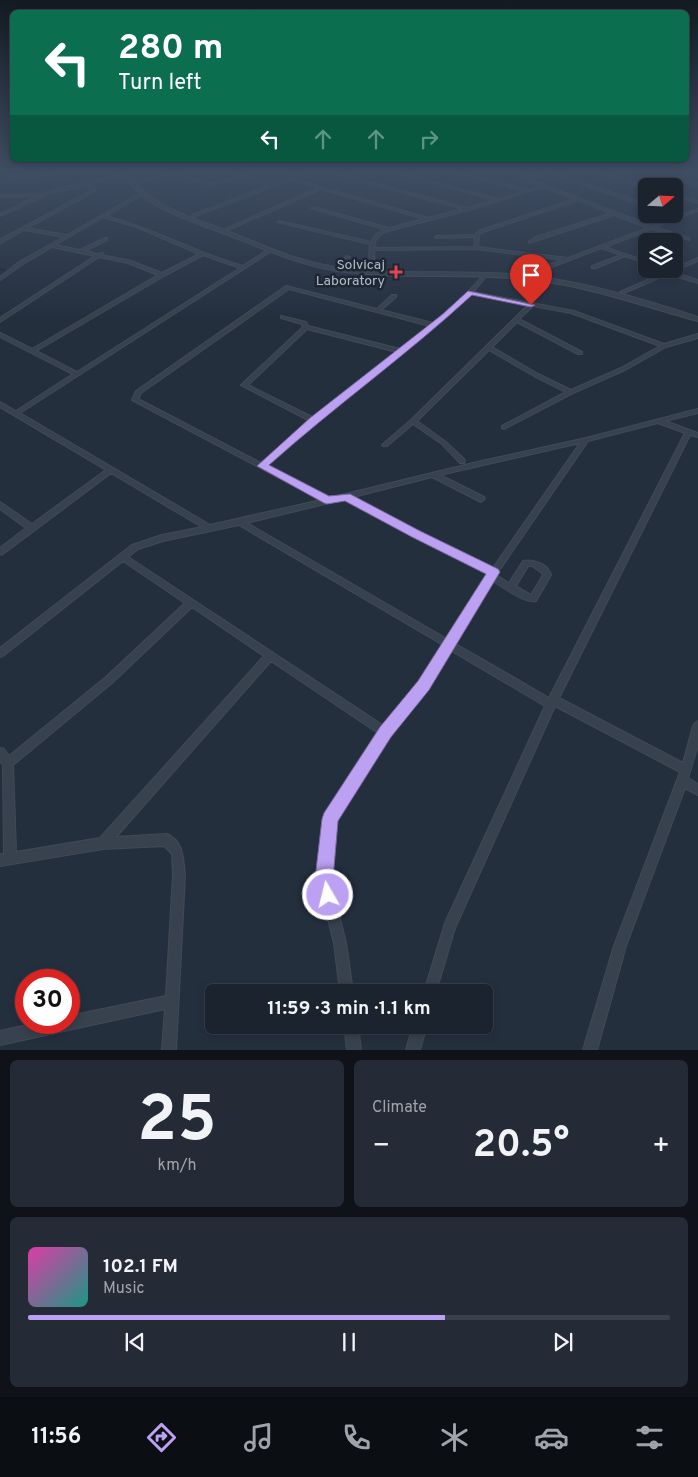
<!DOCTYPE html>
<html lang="en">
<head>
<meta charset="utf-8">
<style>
  body { margin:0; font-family:Overpass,sans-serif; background:#242b36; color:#f1f3f6; height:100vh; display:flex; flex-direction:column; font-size:19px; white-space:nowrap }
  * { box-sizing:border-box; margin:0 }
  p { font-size:16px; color:#a0a4aa }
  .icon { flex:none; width:28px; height:28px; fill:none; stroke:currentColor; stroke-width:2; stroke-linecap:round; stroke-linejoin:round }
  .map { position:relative; height:1050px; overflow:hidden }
  .details { display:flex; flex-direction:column; gap:10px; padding:10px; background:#0f1319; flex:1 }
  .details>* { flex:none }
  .hud { position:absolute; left:10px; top:10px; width:679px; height:152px; border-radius:8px; box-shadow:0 2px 8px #0003,0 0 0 1px #39404a; background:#0b6e4f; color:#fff; overflow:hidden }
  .needle { width:32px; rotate:71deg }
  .buttons { position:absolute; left:638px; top:178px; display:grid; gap:10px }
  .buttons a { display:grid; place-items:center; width:45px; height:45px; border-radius:8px; background:#1b232e; box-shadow:0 2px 8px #0003,0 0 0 1px #39404a; font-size:25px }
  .speed { position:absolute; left:15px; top:969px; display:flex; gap:10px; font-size:25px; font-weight:700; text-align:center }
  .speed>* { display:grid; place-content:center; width:65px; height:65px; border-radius:50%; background:#1b232e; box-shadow:0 2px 8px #0003,0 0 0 1px #39404a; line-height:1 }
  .speed .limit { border:8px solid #d22; background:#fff; color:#111 }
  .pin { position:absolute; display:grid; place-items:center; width:42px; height:42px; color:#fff; margin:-51px -21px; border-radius:50% 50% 50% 0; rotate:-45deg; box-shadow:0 0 5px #0007 }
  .pin .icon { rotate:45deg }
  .me { position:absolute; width:55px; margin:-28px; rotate:352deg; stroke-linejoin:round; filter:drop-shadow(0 0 4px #0008) }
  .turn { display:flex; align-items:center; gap:18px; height:105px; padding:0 25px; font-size:22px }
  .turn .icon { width:65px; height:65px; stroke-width:2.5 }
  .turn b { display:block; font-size:35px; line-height:42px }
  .lanes { display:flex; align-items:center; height:48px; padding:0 25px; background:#0003; justify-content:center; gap:25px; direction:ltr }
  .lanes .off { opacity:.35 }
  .big { font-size:38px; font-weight:700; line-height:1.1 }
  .details .tile { flex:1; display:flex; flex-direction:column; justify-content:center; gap:8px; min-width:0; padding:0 18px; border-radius:8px; background:#242b36 }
  .details .dial { align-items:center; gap:0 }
  .dial b { font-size:65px; line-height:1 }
  .song { display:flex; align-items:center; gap:15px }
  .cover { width:60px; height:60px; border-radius:8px; background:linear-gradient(135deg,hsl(320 70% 55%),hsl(170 70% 35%)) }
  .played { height:5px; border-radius:2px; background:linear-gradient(90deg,#bca0f2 65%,#39404a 65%) }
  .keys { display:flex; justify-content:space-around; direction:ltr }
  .heat { display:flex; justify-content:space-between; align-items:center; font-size:28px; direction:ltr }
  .details .tiles { flex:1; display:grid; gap:10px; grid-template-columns:1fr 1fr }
  .tile:last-child { grid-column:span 2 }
  .trip { position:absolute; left:205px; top:984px; width:288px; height:50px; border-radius:8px; background:#1b232e; box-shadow:0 2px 8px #0003,0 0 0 1px #39404a; font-weight:700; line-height:50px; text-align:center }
  .dock { display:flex; height:80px; justify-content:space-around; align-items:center; background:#0b0e12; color:#a0a4aa }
  .dock .icon { width:35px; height:35px }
  .dock .selected { color:#bca0f2 }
  .dock b { font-size:22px; color:#f1f3f6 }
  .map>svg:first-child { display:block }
</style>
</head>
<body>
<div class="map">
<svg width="698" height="1050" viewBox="0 0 698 1050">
  <rect width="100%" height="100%" fill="#242f3e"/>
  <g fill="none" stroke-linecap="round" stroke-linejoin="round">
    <path stroke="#17263c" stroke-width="2" d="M0,269l6,2"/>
    <g stroke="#414a57" stroke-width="2">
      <g id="minor">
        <path d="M31,171h6l-26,7 -2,-1z"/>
        <path d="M68,171h9l-77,12v-2z"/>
        <path d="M177,171l2,1 -2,1 33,11 30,-8 -13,-5h5l39,14 26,-10 -11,-4c5,0 11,3 15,2 4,0 6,-2 11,-2l-19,8 135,39 35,-9 -140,-38h6l138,37 28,-8 -108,-29h6l105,28 26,-8 -76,-20h6l74,19 12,-4 -20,-8 6,-2 -18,-5c8,0 14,3 20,4 8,0 17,-4 25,-4l-2,1 95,32v2l-99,-33 -21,5 126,48 46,-17v2l-43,16 34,11v2l-37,-11 -47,18 41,14v2l-21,-7 -29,12h-4v-2l29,-11 -20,-7 -57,22 -11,6 -2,-1v-1l9,-6 23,-8 -87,-11 -102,1 1,20 -2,1 -2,-1 -2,-17 1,-9 -93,-22 2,-1 92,21 5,-8 8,-5 -73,-21 3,-1 75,21 35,-9 -103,-30 -95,42 -2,-1 1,-1 93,-41 -28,-8 -97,37 -1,-2 76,-29 -25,-9 -33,9 -36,-12 -37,10 -2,-1zM542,187l32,12 -96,32 -3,4 -38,1 -2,1 2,1 38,-1 -1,10 -100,1 2,-9 8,-7 85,-22zM578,200l33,13 -75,24 -7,4v2l85,-28 34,13 -80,30 -90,-11 1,-13 1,-1z"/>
        <path d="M592,171h6l49,15 -1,2h-1z"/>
        <path d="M646,171h6l46,13v2z"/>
        <path d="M126,173l1,2 -38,9 6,5v2l-68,37 40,7 77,-44 1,2 -39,23c47,12 90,37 137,50l26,-17 4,1 -253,163 190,112 111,-25 -189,-100 4,-9 150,-105 91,23 15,-14h4v2l-15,13 52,13 29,-25 24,-25 2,1 -15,18 101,19 90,33 34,-10v4l-32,9 -41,23 -52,23 -69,36 -2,-1v-2l64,-34 -32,-16 -45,-26 -72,71 29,21 18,17 1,2 -1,2h-4l-18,-19 -29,-20 -26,22h-4l-1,-1 1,-1 28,-24 117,-115 -58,-11 -34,32 -95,76 -74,64 62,32 144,-35 113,-25 112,-29v4l-33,8 33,12v4l-8,-2 -131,263 124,65 10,-37 2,-3 3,-2v24l-10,33 10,6v11l-13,-7 -59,158 -29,104h-14l31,-104 66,-174 -125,-66 -100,222 -19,64h-12l21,-69 100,-217 -95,-56 -24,38 -37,47 -54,86 -5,58 16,64 7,49h-13l-6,-49 -16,-64 7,-60 53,-86 -107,-72 -155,176 51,-3c17,7 16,26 18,41l-9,175h-14l3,-41 -165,36v-14l41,-9h28v-6l97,-20 7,-121 -1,-21 -8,-8 -61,3 -103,17v-12h4l-1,-89 -3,-4v-13l4,1 5,7 97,-79 79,-74 -62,-42 -120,95 -3,1v-9l132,-103 30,-10 40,-8 -91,-54 -108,81 -3,1v-7l26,-20 -26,-19v-7l32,22 74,-54 -106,-63v-5l16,9 57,-37 -73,-37v-4l32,16 126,-74 -30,-12 -29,-6 -99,65v-4l95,-62 -43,-9 -29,17 -23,16v-3l19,-15 45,-25 -40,-7 -23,13h-1v-3l92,-50 -6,-5 -41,10 -45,21v-2l37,-18 -37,1v-2l40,-1 45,-12zM103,217l34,10 62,27 -37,19 -31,-12 -29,-6 1,-2 -5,1 -13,-3 22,-11v-2h-2l-25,12 -25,-5zM203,255l37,13 -163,104 -41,-21 128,-75zM289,289l141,37 -30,23 -92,-23 -2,-4 -25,-6v2l21,6 1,3 -62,58 69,36 -49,42 -123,-64 3,-6zM533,306l38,7 89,33 -39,22 -50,22 -33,-16 -46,-27 25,-25 61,32h4v-2l-63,-33zM307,329l90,23 -83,66 -66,-33zM658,423l27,10 -136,265 -95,-55 39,-62c10,6 32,23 43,20l15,-26c-3,-11 -17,-16 -28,-14l-14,22 -13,-8 92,-134zM580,443l-87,125 -74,-36 -66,-35 79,-20 49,25 4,-3 -1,-2 -44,-22zM345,499l68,37 76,37 -42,66 -200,-116zM239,525l204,120 -23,37 -36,44 -256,-169 10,-8 25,-8zM528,566h4l10,7 1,2 -12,20 -15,-9zM192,607l72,49 -164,182 -84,14 -3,-87 99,-82z"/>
        <path d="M674,194l24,7v2l-24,-7z"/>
        <path d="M346,256l4,1 -8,11h-4v-1z"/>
        <path d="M698,258v3l-26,11 26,8v3l-30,-9 -44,19 -4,-1z"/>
        <path d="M344,1025h14l3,25h-14z"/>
        <path d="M413,1025h14l-7,25h-14z"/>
      </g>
    </g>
    <g stroke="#414a57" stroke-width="2">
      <path id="tertiary" d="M123,171h4c14,29 56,44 84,54 42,15 81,36 125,42 65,10 132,1 197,9 56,7 111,23 165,41v4c-56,-15 -106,-34 -165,-41 -65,-8 -131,0 -196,-9 -45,-7 -85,-28 -128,-43 -30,-11 -72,-25 -86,-57z"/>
    </g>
    <use href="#minor" fill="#38414e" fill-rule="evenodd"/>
    <use href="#tertiary" fill="#38414e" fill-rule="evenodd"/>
  </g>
  <linearGradient id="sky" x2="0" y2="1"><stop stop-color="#141a22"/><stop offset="0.54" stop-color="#3f4d63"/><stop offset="1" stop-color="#3f4d63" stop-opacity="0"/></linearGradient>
  <rect width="698" height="318" fill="url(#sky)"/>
  <path fill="#bca0f2" stroke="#7a689d" d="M468,291l67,14 -4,2 -59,-12c-65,60 -137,111 -203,170l60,31 21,-2 70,37 78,38 2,3 -71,118 -38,47 -53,84 -5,58 4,16 -3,7 -6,2 -6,-2 -7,-23 7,-60 2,-6 56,-86 38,-46 68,-107 -74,-37 -67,-36 -18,3 -3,-1 -67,-37 53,-48 133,-104z"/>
  <path fill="#e0444e" stroke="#1d2633" stroke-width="2" d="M393.5 264.5h5v5h5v5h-5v5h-5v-5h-5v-5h5z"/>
  <g text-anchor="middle" stroke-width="5" stroke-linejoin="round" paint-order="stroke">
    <g font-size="14" fill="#b4bcc9" stroke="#1d2633" text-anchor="end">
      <text x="385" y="269">Solvicaj<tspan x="385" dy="16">Laboratory</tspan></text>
    </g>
  </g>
</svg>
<div class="buttons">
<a><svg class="needle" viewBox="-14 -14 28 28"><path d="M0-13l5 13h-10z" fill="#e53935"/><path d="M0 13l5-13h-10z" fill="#a0a4aa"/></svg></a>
<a><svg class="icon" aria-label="layers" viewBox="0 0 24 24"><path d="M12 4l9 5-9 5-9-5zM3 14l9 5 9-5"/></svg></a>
</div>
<div class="speed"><div class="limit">30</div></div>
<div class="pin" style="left:531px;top:305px;background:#d93025"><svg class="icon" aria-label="arrive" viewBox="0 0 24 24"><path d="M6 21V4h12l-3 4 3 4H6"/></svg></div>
<svg class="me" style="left:328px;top:895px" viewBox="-20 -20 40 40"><circle r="17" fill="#bca0f2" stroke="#fff" stroke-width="3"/><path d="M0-11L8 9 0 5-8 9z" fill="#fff"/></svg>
<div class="trip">11:59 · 3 min · 1.1 km</div>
<div class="hud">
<div class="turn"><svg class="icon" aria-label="left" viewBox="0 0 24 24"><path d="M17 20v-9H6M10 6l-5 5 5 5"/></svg><div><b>280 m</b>Turn left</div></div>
<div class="lanes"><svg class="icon" aria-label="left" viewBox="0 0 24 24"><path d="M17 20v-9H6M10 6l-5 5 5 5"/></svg><svg class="icon off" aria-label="ahead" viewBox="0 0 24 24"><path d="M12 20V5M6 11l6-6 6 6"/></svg><svg class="icon off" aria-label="ahead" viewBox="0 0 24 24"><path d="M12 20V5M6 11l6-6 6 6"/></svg><svg class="icon off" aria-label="right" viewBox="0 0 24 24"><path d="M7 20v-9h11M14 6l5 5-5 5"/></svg></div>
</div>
</div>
<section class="details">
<div class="tiles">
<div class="tile dial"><b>25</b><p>km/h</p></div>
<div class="tile"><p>Climate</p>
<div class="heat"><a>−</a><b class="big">20.5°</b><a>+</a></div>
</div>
<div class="tile">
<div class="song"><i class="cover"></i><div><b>102.1 FM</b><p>Music</p></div></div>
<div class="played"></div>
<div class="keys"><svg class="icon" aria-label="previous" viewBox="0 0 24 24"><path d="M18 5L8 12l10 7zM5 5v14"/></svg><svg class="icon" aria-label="pause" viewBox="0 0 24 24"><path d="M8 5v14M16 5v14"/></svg><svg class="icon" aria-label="next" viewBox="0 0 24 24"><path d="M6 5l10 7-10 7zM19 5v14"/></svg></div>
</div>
</div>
</section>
<nav class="dock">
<b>11:56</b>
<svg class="icon selected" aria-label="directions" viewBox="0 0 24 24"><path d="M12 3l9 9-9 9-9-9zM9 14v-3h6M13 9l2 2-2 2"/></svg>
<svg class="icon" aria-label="music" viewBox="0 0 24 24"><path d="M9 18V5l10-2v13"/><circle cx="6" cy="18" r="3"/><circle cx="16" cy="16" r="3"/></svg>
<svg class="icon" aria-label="phone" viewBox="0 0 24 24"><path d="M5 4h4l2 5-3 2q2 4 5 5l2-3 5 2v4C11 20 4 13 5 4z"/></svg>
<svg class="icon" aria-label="climate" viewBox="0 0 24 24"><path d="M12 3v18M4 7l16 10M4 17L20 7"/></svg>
<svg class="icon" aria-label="car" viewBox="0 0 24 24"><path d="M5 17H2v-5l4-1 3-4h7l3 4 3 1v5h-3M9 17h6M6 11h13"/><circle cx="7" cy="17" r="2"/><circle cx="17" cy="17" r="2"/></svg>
<svg class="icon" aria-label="filters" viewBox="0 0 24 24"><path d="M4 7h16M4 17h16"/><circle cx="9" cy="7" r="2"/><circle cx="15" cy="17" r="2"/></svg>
</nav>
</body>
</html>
